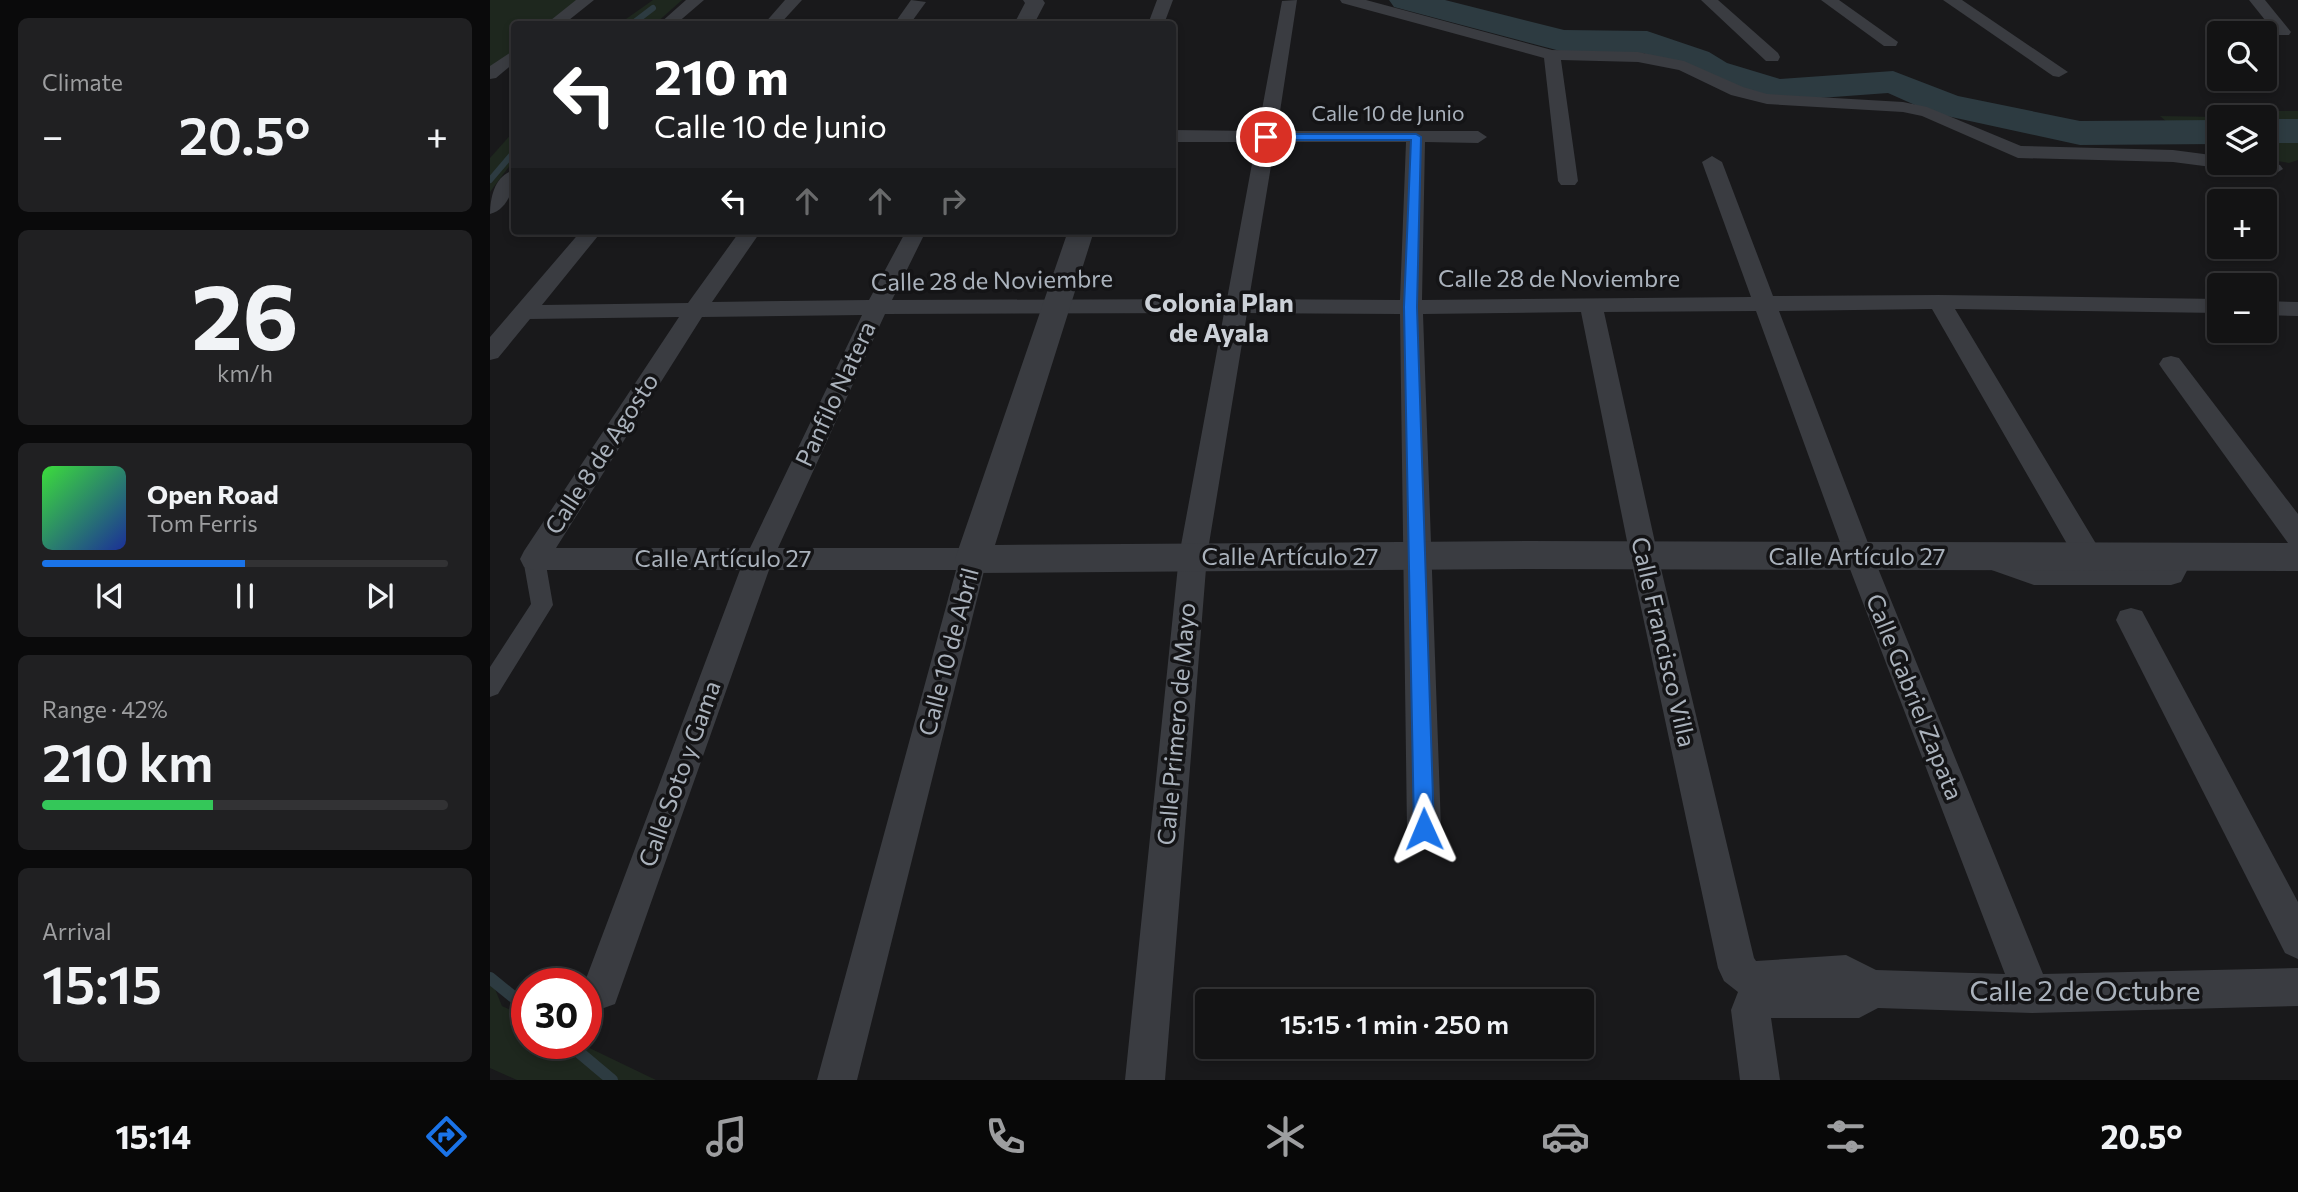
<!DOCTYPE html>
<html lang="en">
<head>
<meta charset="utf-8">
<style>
  body { margin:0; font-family:Commissioner,sans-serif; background:#202022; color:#f1f3f6; height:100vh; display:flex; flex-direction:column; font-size:26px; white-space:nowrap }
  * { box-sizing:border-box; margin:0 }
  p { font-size:23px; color:#9d9ea0 }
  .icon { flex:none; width:38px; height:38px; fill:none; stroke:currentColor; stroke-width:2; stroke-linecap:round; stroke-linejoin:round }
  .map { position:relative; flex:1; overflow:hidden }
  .drawer { display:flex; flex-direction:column; gap:18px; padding:18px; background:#0a0a0b; width:490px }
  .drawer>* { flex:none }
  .guide { position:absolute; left:21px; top:21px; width:665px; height:214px; border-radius:7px; box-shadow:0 4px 10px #0003,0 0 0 2px #323234; background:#202124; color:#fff; overflow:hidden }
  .fabs { position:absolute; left:1717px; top:21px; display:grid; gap:14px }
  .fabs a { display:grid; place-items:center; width:70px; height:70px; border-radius:7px; background:#131314; box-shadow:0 4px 10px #0003,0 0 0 2px #323234; font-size:35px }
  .speed { position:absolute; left:21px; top:968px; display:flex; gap:14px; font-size:35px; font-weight:700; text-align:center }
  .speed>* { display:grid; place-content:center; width:91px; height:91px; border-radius:50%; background:#131314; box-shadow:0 4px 10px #0003,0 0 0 2px #323234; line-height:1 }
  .speed .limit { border:10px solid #d22; background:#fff; color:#111 }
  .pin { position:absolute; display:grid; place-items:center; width:60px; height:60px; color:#fff; margin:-30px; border:4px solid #fff; border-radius:50%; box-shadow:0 2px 7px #0007 }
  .me { position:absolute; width:77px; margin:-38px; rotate:359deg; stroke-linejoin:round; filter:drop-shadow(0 0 5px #0008) }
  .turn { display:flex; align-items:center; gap:24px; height:147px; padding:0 28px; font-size:32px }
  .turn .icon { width:91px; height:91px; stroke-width:2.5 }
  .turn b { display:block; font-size:49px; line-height:60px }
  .lanes { display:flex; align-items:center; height:66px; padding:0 28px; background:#0003; justify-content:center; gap:35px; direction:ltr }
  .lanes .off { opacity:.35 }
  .big { font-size:52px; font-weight:600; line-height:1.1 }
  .drawer .tile { flex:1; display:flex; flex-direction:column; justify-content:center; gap:10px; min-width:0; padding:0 24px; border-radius:10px; background:#202022 }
  .drawer .dial { align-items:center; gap:0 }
  .dial b { font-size:91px; line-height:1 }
  .song { display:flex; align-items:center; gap:21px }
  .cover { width:84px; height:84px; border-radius:10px; background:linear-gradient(135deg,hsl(120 70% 55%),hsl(230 70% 35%)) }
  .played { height:7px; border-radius:4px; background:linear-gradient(90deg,#1a73e8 50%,#323234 50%) }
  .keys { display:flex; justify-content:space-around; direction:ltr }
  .heat { display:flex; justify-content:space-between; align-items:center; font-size:38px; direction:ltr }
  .charge { height:10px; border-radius:5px; background:linear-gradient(90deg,#34c759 42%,#323234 0) }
  .trip { position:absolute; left:705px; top:989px; width:399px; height:70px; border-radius:7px; background:#131314; box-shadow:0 4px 10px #0003,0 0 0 2px #323234; font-weight:600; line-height:70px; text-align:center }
  .tabs { display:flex; height:112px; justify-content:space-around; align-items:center; background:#080808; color:#9d9ea0 }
  .tabs .icon { width:49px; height:49px }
  .tabs .selected { color:#1a73e8 }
  .tabs b { font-size:32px; color:#f1f3f6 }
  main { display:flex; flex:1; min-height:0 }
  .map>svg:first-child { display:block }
</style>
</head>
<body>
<main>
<section class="drawer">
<div class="tile"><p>Climate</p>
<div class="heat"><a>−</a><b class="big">20.5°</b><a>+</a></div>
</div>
<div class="tile dial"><b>26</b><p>km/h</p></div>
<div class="tile">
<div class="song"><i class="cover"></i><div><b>Open Road</b><p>Tom Ferris</p></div></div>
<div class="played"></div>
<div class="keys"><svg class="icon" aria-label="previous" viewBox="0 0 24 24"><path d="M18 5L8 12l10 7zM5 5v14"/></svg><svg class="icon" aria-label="pause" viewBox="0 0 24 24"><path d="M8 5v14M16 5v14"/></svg><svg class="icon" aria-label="next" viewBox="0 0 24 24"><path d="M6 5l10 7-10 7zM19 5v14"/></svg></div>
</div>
<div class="tile"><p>Range · 42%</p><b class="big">210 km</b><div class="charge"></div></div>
<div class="tile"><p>Arrival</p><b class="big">15:15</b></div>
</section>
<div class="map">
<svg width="1808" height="1080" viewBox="0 0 1808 1080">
  <rect width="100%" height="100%" fill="#19191b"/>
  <g fill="#1e271e">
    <path d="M0,0h90l-31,24h-35v28l-24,19z"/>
    <path d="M163,0h29l-27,24h-36z"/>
    <path d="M1789,111h19v49l-9,3 -24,-4 -1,-42z"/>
    <path d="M1670,116l59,1v30l-32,-8z"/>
    <path d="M24,131v29l-24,32v-34z"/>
    <path d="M0,977l12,29 25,12v25h52l77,37h-139l-27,-12z"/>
  </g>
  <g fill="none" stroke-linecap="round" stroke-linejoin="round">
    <g stroke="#2d3b41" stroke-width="6">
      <path d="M142,24l21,-16"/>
      <path d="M0,180l24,-28"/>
    </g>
    <g stroke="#2d3b41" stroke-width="12">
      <path d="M0,978l37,30"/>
      <path d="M78,1043l44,37"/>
    </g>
    <g fill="#2d3b41" fill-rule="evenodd">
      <path d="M899,0h56l119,30 83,1 62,21 18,11 53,16 113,-8 65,25 122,25 139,-1v24l-139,1 -147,-32 -45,-20 -109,8 -78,-22 -18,-11 -40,-15 -79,-1 -170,-45z"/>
      <rect x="1774" y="119" width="34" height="24"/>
    </g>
    <path fill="#3a3c41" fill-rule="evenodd" d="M44,551l8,2 3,6 8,46 -55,89 -8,3v-30l41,-63 -8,-45 3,-6z"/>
    <g fill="#3a3c41" fill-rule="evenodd">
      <path d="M86,0h18l-30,24h-18z"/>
      <path d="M196,0h18l-28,24h-17z"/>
      <path d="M295,0h17l-22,24h-16z"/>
      <path d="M421,0l15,2 -16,22h-16z"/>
      <path d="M667,0h16l-9,24h-16z"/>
      <path d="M807,0l-20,131h201l9,6 -9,6 -53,-1 -3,158 329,-3 -49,-135 10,-6 10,6 51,134 166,-1 280,4v14l-264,-4 146,243 3,11h59l6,-12 10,-3 10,3 4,8 -12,23 -10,3h-137l-51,-18 -4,-8 4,-8 10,-3 42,15h43l-146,-254 -153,2 94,245 170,418 255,-6v38l-266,7 -154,-5 -19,10h-88l9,62h-40l-9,-70 7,-18 -14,-11 -6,-13 -88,-412 -49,-244 -158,2 18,515 -5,12 -12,5 -12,-5 -5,-12 -7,-515 -153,-1 -40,243 -42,524h-40l54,-524 45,-243 -339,1 -107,234h195l10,3 4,8 -130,521h-40l139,-510h-187l-154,434 -14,5 -14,-5 -3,-20 156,-414h-206l-10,-3 -4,-8 4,-8 155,-234 -149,2 -32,39 -8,2v-23l91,-106h21l-60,74 146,-2 52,-72h21l-49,71 157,-2 37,-69h20l-34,69 335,-1 29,-157h-84v-12l86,1 24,-130zM785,142h131l-6,158 -151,-1zM1266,311l89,245 160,418 -129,-4 -30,-15 -90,6 -2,-3 -96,-402 -54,-244zM372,315l-112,233h-194l146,-231z"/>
      <path d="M850,0h26l186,50 86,2 46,9 59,26 24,7 136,8 24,5 94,39 152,4 46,6v7l45,-1 16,3 3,4 -10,6 -100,-13 -155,-4 -96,-42 -19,-4 -136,-8 -36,-9 -52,-25 -41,-8 -77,-2 17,121 -3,4h-14l-3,-4 -14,-123 -202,-55z"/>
      <path d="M1211,0h17l60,53 2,4 -2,4h-12z"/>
      <path d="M1331,0h18l59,42 -2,4h-12z"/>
      <path d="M1453,0h19l106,72 -9,5 -6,-1z"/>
      <path d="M1759,0h16l26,32 -2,3h-12z"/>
      <path d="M24,50v13l-18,15 -6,1v-13z"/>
      <path d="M24,170c1,16 -5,39 -24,44 0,-17 5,-39 24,-44z"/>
      <path d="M1774,301l34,1v14l-34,-1z"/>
      <path d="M1681,356l8,2 119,156v32l-10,-3 -125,-173 -4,-6 4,-6z"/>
      <path d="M1641,608l11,3 156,291v57l-13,-6 -169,-333 4,-9z"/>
    </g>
    <g fill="#3a3c41" fill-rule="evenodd">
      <path d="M533,0h20l2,3 -11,21h-20l11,-21z"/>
      <path d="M578,231h26l-99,314 531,-4 772,2v28l-772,-2 -553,4 -13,-4 -5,-10z"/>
    </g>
  </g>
  <path fill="#1a73e8" stroke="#114b97" stroke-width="2" d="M776,134h150l5,3 -4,170 17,522 -3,7 -7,2 -7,-2 -3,-7 -10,-522 7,-167h-148v-5z"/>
  <g text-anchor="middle" stroke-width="7" stroke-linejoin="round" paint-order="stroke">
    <g font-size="21" fill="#aab2bc" stroke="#141416">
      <text x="898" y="121">Calle 10 de Junio</text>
    </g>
    <g font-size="24" fill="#aab2bc" stroke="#141416">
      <text x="1069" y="287">Calle 28 de Noviembre</text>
      <text transform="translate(502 281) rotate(-1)" y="8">Calle 28 de Noviembre</text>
      <text transform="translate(346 394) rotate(-65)" y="8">Panfilo Natera</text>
      <text transform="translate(112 454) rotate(-57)" y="8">Calle 8 de Agosto</text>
      <text x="800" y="565">Calle Artículo 27</text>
      <text x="1367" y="565">Calle Artículo 27</text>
      <text x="233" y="567">Calle Artículo 27</text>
      <text transform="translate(1173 642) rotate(77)" y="8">Calle Francisco Villa</text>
      <text transform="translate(459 652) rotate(-75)" y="8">Calle 10 de Abril</text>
      <text transform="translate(1424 697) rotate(68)" y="8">Calle Gabriel Zapata</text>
      <text transform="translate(687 724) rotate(-85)" y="8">Calle Primero de Mayo</text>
      <text transform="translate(190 774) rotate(-70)" y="8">Calle Soto y Gama</text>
    </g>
    <g font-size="26" font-weight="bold" fill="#ccd1d8" stroke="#141416">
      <text x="729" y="312">Colonia Plan<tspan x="729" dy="30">de Ayala</tspan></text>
    </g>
    <g font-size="28" fill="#aab2bc" stroke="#141416">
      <text x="1595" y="1001">Calle 2 de Octubre</text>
    </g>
  </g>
</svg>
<div class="fabs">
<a><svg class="icon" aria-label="search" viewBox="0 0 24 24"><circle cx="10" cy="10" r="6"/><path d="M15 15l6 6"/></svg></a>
<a><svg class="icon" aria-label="layers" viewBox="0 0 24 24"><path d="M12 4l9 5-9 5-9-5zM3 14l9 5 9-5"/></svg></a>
<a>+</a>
<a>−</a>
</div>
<div class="speed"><div class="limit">30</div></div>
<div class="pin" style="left:776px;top:137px;background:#d93025"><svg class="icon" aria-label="arrive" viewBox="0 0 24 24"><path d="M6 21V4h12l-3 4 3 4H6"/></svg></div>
<svg class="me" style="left:934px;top:829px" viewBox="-20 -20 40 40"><path d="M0-17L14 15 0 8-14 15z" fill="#1a73e8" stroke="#fff" stroke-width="4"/></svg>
<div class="trip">15:15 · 1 min · 250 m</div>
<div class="guide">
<div class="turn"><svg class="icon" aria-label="left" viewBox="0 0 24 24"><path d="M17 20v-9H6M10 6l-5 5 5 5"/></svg><div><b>210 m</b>Calle 10 de Junio</div></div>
<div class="lanes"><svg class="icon" aria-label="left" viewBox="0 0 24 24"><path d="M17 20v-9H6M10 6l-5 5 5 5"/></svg><svg class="icon off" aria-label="ahead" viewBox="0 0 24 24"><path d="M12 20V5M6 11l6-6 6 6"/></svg><svg class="icon off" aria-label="ahead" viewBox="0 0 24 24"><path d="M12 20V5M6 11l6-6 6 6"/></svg><svg class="icon off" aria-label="right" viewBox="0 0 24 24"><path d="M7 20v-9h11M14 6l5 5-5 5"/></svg></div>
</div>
</div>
</main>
<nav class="tabs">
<b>15:14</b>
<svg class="icon selected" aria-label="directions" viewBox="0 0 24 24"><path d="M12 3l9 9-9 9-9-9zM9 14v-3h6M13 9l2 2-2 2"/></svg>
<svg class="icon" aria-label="music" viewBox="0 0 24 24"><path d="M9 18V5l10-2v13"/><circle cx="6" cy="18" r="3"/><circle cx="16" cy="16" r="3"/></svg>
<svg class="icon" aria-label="phone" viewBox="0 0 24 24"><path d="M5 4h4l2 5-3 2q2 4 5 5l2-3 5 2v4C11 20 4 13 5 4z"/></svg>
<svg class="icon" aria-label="climate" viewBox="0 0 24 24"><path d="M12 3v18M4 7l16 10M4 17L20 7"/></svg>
<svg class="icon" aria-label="car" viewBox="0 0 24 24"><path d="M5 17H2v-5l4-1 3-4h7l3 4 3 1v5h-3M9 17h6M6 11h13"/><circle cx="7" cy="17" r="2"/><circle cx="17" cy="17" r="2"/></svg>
<svg class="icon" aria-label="filters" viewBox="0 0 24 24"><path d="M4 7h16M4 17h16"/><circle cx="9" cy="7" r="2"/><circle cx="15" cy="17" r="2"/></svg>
<b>20.5°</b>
</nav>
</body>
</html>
